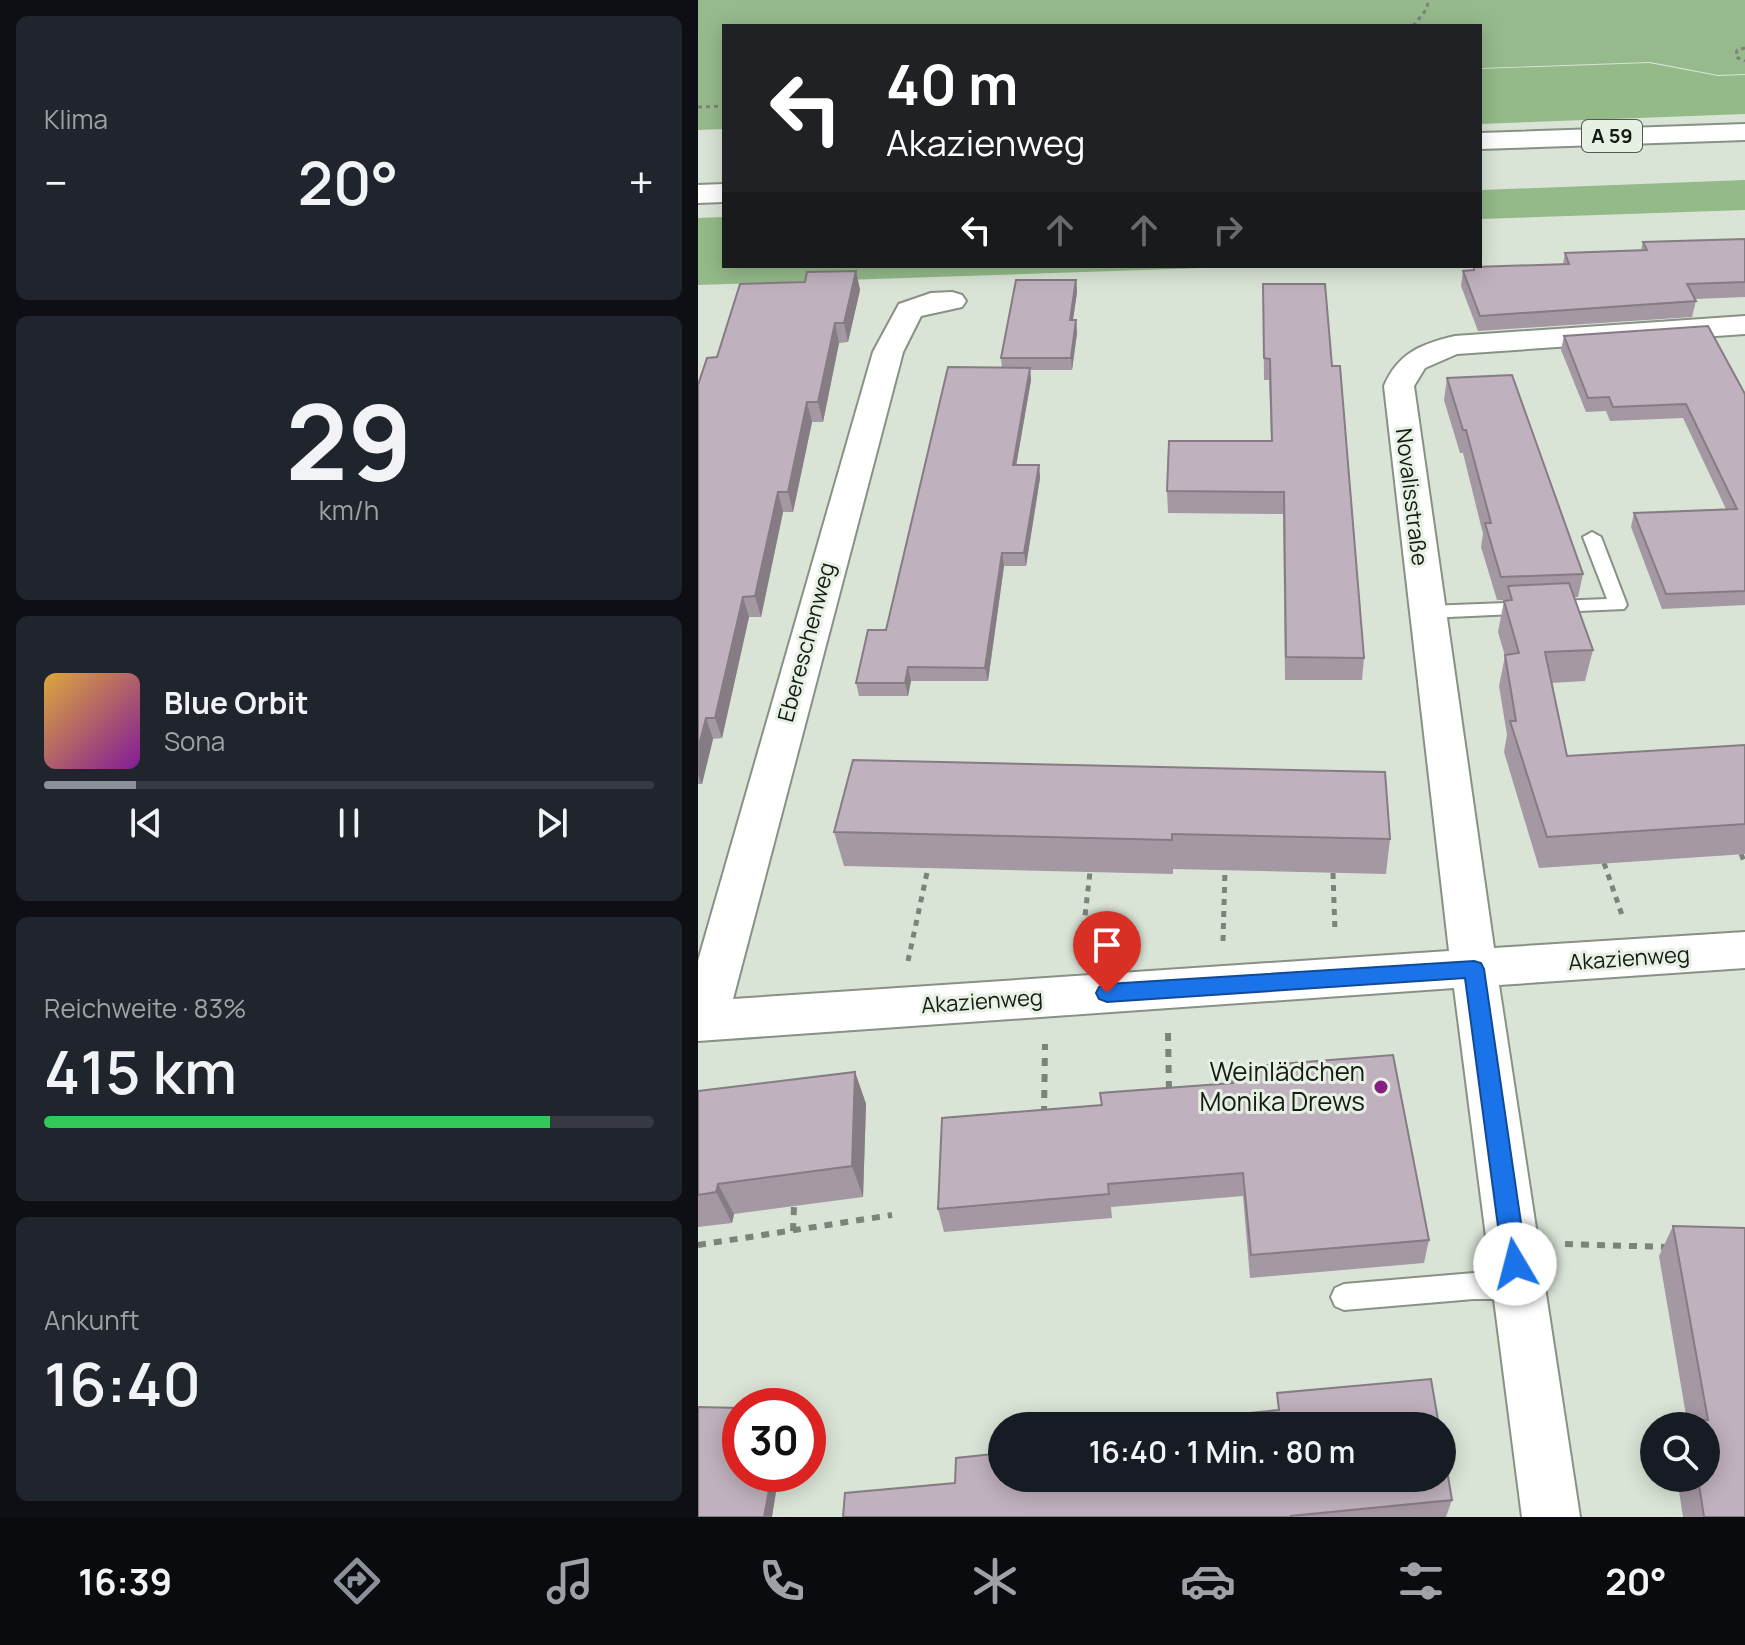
<!DOCTYPE html>
<html lang="de">
<head>
<meta charset="utf-8">
<style>
  body { margin:0; font-family:Manrope,sans-serif; background:#20242c; color:#f1f3f6; height:100vh; display:flex; flex-direction:column; font-size:30px; white-space:nowrap }
  * { box-sizing:border-box; margin:0 }
  p { font-size:26px; color:#9ea1a6 }
  .icon { flex:none; width:44px; height:44px; fill:none; stroke:currentColor; stroke-width:2; stroke-linecap:round; stroke-linejoin:round }
  .map { position:relative; flex:1; overflow:hidden }
  .sheet { display:flex; flex-direction:column; gap:16px; padding:16px; background:#0d0f14; width:698px }
  .sheet>* { flex:none }
  .banner { position:absolute; left:24px; top:24px; width:760px; height:244px; border-radius:0px; box-shadow:0 4px 20px #0003; background:#202124; color:#fff; overflow:hidden }
  .controls { position:absolute; left:942px; top:1412px; display:grid; gap:16px }
  .controls a { display:grid; place-items:center; width:80px; height:80px; border-radius:50%; background:#171b24; box-shadow:0 4px 20px #0003; font-size:40px }
  .speed { position:absolute; left:24px; top:1388px; display:flex; gap:16px; font-size:40px; font-weight:700; text-align:center }
  .speed>* { display:grid; place-content:center; width:104px; height:104px; border-radius:50%; background:#171b24; box-shadow:0 4px 20px #0003; line-height:1 }
  .speed .limit { border:12px solid #d22; background:#fff; color:#111 }
  .pin { position:absolute; display:grid; place-items:center; width:68px; height:68px; color:#fff; margin:-82px -34px; border-radius:50% 50% 50% 0; rotate:-45deg; box-shadow:0 0 8px #0007 }
  .pin .icon { rotate:45deg }
  .me { position:absolute; width:88px; margin:-44px; rotate:352deg; stroke-linejoin:round; filter:drop-shadow(0 0 6px #0008) }
  .turn { display:flex; align-items:center; gap:28px; height:168px; padding:0 32px; font-size:36px }
  .turn .icon { width:104px; height:104px; stroke-width:2.5 }
  .turn b { display:block; font-size:56px; line-height:68px }
  .lanes { display:flex; align-items:center; height:76px; padding:0 32px; background:#0003; justify-content:center; gap:40px; direction:ltr }
  .lanes .off { opacity:.35 }
  .big { font-size:60px; font-weight:600; line-height:1.1 }
  .sheet .tile { flex:1; display:flex; flex-direction:column; justify-content:center; gap:12px; min-width:0; padding:0 28px; border-radius:12px; background:#20242c }
  .sheet .dial { align-items:center; gap:0 }
  .dial b { font-size:104px; line-height:1 }
  .song { display:flex; align-items:center; gap:24px }
  .cover { width:96px; height:96px; border-radius:12px; background:linear-gradient(135deg,hsl(40 70% 55%),hsl(290 70% 35%)) }
  .played { height:8px; border-radius:4px; background:linear-gradient(90deg,#8c9099 15%,#363941 15%) }
  .keys { display:flex; justify-content:space-around; direction:ltr }
  .heat { display:flex; justify-content:space-between; align-items:center; font-size:44px; direction:ltr }
  .charge { height:12px; border-radius:6px; background:linear-gradient(90deg,#34c759 83%,#363941 0) }
  .trip { position:absolute; left:290px; top:1412px; width:468px; height:80px; border-radius:40px; background:#171b24; box-shadow:0 4px 20px #0003; font-weight:600; line-height:80px; text-align:center }
  .dock { display:flex; height:128px; justify-content:space-around; align-items:center; background:#090b0e; color:#9ea1a6 }
  .dock .icon { width:56px; height:56px }
  .dock .active { color:#8c9099 }
  .dock b { font-size:36px; color:#f1f3f6 }
  main { display:flex; flex:1; min-height:0 }
  .map>svg:first-child { display:block }
</style>
</head>
<body>
<main>
<section class="sheet">
<div class="tile"><p>Klima</p>
<div class="heat"><a>−</a><b class="big">20°</b><a>+</a></div>
</div>
<div class="tile dial"><b>29</b><p>km/h</p></div>
<div class="tile">
<div class="song"><i class="cover"></i><div><b>Blue Orbit</b><p>Sona</p></div></div>
<div class="played"></div>
<div class="keys"><svg class="icon" aria-label="previous" viewBox="0 0 24 24"><path d="M18 5L8 12l10 7zM5 5v14"/></svg><svg class="icon" aria-label="pause" viewBox="0 0 24 24"><path d="M8 5v14M16 5v14"/></svg><svg class="icon" aria-label="next" viewBox="0 0 24 24"><path d="M6 5l10 7-10 7zM19 5v14"/></svg></div>
</div>
<div class="tile"><p>Reichweite · 83%</p><b class="big">415 km</b><div class="charge"></div></div>
<div class="tile"><p>Ankunft</p><b class="big">16:40</b></div>
</section>
<div class="map">
<svg width="1047" height="1517" viewBox="0 0 1047 1517">
  <rect width="100%" height="100%" fill="#d9e4d6"/>
  <path fill="#97ba8d" d="M0,0h1047v74l-27,1 -68,-13 -170,6v-42h-756v103l-26,1z"/>
  <g fill="#94ba89">
    <path d="M951,63l69,13 27,-1v39l-265,10v-55z"/>
    <path d="M1047,180v30l-265,9 2,-29z"/>
    <path d="M26,217v49h538l-564,19v-67z"/>
  </g>
  <g fill="none" stroke-linecap="round" stroke-linejoin="round">
    <g stroke="#879284" stroke-width="4">
      <g id="lane">
        <path d="M894,532l9,5 26,68 -3,4 -197,9 -9,-6 9,-6 180,-7 -24,-62z"/>
        <path d="M776,1273h45l9,4 4,9 -4,9 -9,4h-45l-130,11 -9,-4 -4,-9 4,-9 9,-4z"/>
      </g>
    </g>
    <g stroke="#879284" stroke-width="4">
      <path id="street" d="M254,292l10,3 4,6 -4,6 -41,9 -18,36 -170,647 716,-48 -65,-565c14,-33 37,-42 71,-50l290,-20v18l-288,20 -32,14 -11,18 80,562 251,-16v36l-246,17 81,532h-58l-68,-529 -756,53v-80l175,-609 26,-48 32,-11z"/>
    </g>
    <g stroke="#879284" stroke-width="4">
      <g id="highway">
        <path d="M1047,124v16l-265,9v-16z"/>
        <path d="M26,184v18l-26,1v-18z"/>
      </g>
    </g>
    <g stroke="#7c837a" stroke-width="3" stroke-dasharray="4 4" stroke-linecap="butt">
      <path d="M715,26l13,-16 3,-10"/>
      <path d="M1047,48l-8,2 -1,7 9,4"/>
      <path d="M0,107l26,-1"/>
    </g>
    <g stroke="#7c837a" stroke-width="5" stroke-dasharray="6 6" stroke-linecap="butt">
      <path d="M1043,854l4,9"/>
      <path d="M906,863l18,52"/>
      <path d="M635,873l2,59"/>
      <path d="M525,941l2,-71"/>
      <path d="M383,951l9,-79"/>
      <path d="M210,961l20,-93"/>
    </g>
    <g stroke="#7c837a" stroke-width="6" stroke-dasharray="8 8" stroke-linecap="butt">
      <path d="M470,1033l1,58"/>
      <path d="M346,1114l1,-70"/>
      <path d="M95,1231l1,-25"/>
      <path d="M867,1244l102,3"/>
      <path d="M0,1245l194,-30"/>
    </g>
    <use href="#lane" fill="#fff" fill-rule="evenodd"/>
    <use href="#street" fill="#fff" fill-rule="evenodd"/>
    <use href="#highway" fill="#fff" fill-rule="evenodd"/>
  </g>
  <g fill="#a498a3">
    <path d="M1047,239v58l-50,2 1,2 -4,16 -214,14 -17,-45 2,-15 10,-1 1,-3 89,-3 2,-11 76,-3 2,-8z"/>
    <path d="M158,271l4,19 -12,52 -9,1 -16,79h-11l-19,90h-10l-22,105h-12l-27,121 -9,1 -11,45h-4v-399l19,-28 88,-75z"/>
    <path d="M378,280l1,12 -4,28h3l1,13 -5,37h-42l1,10 -15,85h23l1,13 -14,88h-22l-16,115h-77l-3,15h-49l-3,-13 30,-53 116,-262 -1,-10z"/>
    <path d="M565,284l69,82 32,292 -2,22h-77l-2,-166 -115,-1 -1,-22 104,-50 -2,-61h-5z"/>
    <path d="M866,336l181,58v211l-83,4 -31,-82 3,-14 92,-4 -43,-91 -73,3 -4,-10 -20,1 -25,-62z"/>
    <path d="M749,378l136,196 -5,23h-4l19,53 -8,31 -34,2 16,73 178,-11v109l-206,14 -35,-116 3,-17 -8,-49 6,-30 -7,-24 6,-31 1,-1h-8l-16,-53 2,-13 -20,-81h-3l-16,-53z"/>
    <path d="M155,760l537,79 -4,35 -213,-5v5l-329,-8 -10,-34z"/>
    <path d="M533,1068l198,172 -5,23 -174,15 -7,-82 -132,11 1,11 -168,14 -6,-23 164,-104 129,-22z"/>
    <path d="M157,1072l11,32 -3,93 -129,17 -2,9 -34,4v-136z"/>
    <path d="M975,1226l72,291h-62l-6,-39h29v-52h-22l3,-5 -28,-165z"/>
    <path d="M257,1483l497,17 -6,17h-603z"/>
  </g>
  <g fill="#867c84">
    <path d="M158,271l4,19 -12,52 -4,-19z"/>
    <path d="M378,280l1,12 -6,41 -1,-13z"/>
    <path d="M378,320l1,13 -5,37 -1,-12z"/>
    <path d="M137,323l4,20 -16,79 -5,-20z"/>
    <path d="M332,368l1,12 -17,98 -1,-13z"/>
    <path d="M109,402l5,20 -19,90 -5,-20z"/>
    <path d="M341,465l1,13 -14,88 -2,-13z"/>
    <path d="M80,492l5,20 -22,105 -6,-21z"/>
    <path d="M304,553l2,13 -16,115 -3,-13z"/>
    <path d="M45,597l6,20 -27,121 -7,-20z"/>
    <path d="M210,667l3,14 -3,15 -3,-13z"/>
    <path d="M8,718l7,21 -11,45 -4,-10v-25z"/>
    <path d="M157,1072l11,32 -3,93 -11,-31z"/>
    <path d="M20,1184l16,30 -2,9 -16,-31z"/>
    <path d="M74,1474h7l-7,43h-8z"/>
  </g>
  <g fill="#bfb1bd" stroke="#867c84" stroke-width="2">
    <path d="M1047,239v43l-58,2 9,17 -216,15 -17,-45 11,-1v-3l95,-3 -4,-11 82,-3 -4,-8z"/>
    <path d="M158,271l-12,52h-9l-17,79h-11l-19,90h-10l-23,104 -12,1 -28,121h-9l-8,31v-364l9,-27 10,-1 23,-73 65,-2 2,-10z"/>
    <path d="M318,280h60l-6,40h6l-5,38h-70z"/>
    <path d="M565,284h62l7,82h8l24,292 -78,-1 -2,-165 -117,-1 2,-50h103l-2,-82 -6,-1z"/>
    <path d="M1010,326l37,68v197l-79,3 -32,-81 103,-4 -51,-105 -73,3 -4,-10 -21,1 -24,-62z"/>
    <path d="M250,367l82,1 -17,97h26l-15,88h-22l-17,115 -77,-1 -3,16h-49l12,-53h18z"/>
    <path d="M814,375l71,199 -82,3 -16,-54h6l-25,-93h-3l-16,-52z"/>
    <path d="M871,583l24,67 -48,2 22,104 178,-11v79l-198,13 -37,-116h6l-11,-66 14,-2 -15,-52 8,-1 -4,-14z"/>
    <path d="M155,760l532,12 5,67 -218,-5v6l-338,-8z"/>
    <path d="M695,1055l36,185 -178,15 -8,-82 -135,11 1,10 -171,15 4,-91 160,-13 -2,-12 133,-10 -2,-15z"/>
    <path d="M157,1072l-3,94 -134,18 -2,8 -18,3v-104z"/>
    <path d="M975,1226l72,2v289h-41l-6,-39h8v-52h-17l-1,-6h20z"/>
    <path d="M733,1379l8,47h-325l165,-16 -2,-17z"/>
    <path d="M0,1407l42,1v66h32l-8,43h-66z"/>
    <path d="M744,1441l10,59 -161,16v1h-448l2,-24 110,-10 1,-25 46,-5v25h440z"/>
  </g>
  <path fill="#1a73e8" stroke="#114b97" stroke-width="2" d="M776,961l7,2 3,6 43,295 -3,8 -9,4 -8,-4 -4,-8 -38,-286 -358,24 -8,-3 -3,-6 3,-6 8,-3z"/>
  <circle fill="#881e84" stroke="#e6f1e3" stroke-width="3" cx="683" cy="1087" r="8"/>
  <g text-anchor="middle" stroke-width="6" stroke-linejoin="round" paint-order="stroke">
    <rect fill="#e6f1e3" stroke="#545a53" stroke-width="2" x="884" y="120" width="60" height="32" rx="6"/>
    <g font-size="20" font-weight="bold" fill="#161a15">
      <text x="914" y="143">A 59</text>
    </g>
    <g font-size="22" fill="#161a15" stroke="#e6f1e3">
      <text transform="translate(714 497) rotate(83)" y="8">Novalisstraße</text>
      <text transform="translate(108 642) rotate(-75)" y="8">Ebereschenweg</text>
      <text transform="translate(931 958) rotate(-4)" y="8">Akazienweg</text>
      <text transform="translate(284 1001) rotate(-4)" y="8">Akazienweg</text>
    </g>
    <g font-size="26" fill="#161a15" stroke="#e6f1e3" text-anchor="end">
      <text x="667" y="1081">Weinlädchen<tspan x="667" dy="30">Monika Drews</tspan></text>
    </g>
  </g>
</svg>
<div class="controls">
<a><svg class="icon" aria-label="search" viewBox="0 0 24 24"><circle cx="10" cy="10" r="6"/><path d="M15 15l6 6"/></svg></a>
</div>
<div class="speed"><div class="limit">30</div></div>
<div class="pin" style="left:409px;top:993px;background:#d93025"><svg class="icon" aria-label="arrive" viewBox="0 0 24 24"><path d="M6 21V4h12l-3 4 3 4H6"/></svg></div>
<svg class="me" style="left:817px;top:1264px" viewBox="-20 -20 40 40"><circle r="19" fill="#fff"/><path d="M0-13L10 11 0 6-10 11z" fill="#1a73e8"/></svg>
<div class="trip">16:40 · 1 Min. · 80 m</div>
<div class="banner">
<div class="turn"><svg class="icon" aria-label="left" viewBox="0 0 24 24"><path d="M17 20v-9H6M10 6l-5 5 5 5"/></svg><div><b>40 m</b>Akazienweg</div></div>
<div class="lanes"><svg class="icon" aria-label="left" viewBox="0 0 24 24"><path d="M17 20v-9H6M10 6l-5 5 5 5"/></svg><svg class="icon off" aria-label="ahead" viewBox="0 0 24 24"><path d="M12 20V5M6 11l6-6 6 6"/></svg><svg class="icon off" aria-label="ahead" viewBox="0 0 24 24"><path d="M12 20V5M6 11l6-6 6 6"/></svg><svg class="icon off" aria-label="right" viewBox="0 0 24 24"><path d="M7 20v-9h11M14 6l5 5-5 5"/></svg></div>
</div>
</div>
</main>
<nav class="dock">
<b>16:39</b>
<svg class="icon active" aria-label="directions" viewBox="0 0 24 24"><path d="M12 3l9 9-9 9-9-9zM9 14v-3h6M13 9l2 2-2 2"/></svg>
<svg class="icon" aria-label="music" viewBox="0 0 24 24"><path d="M9 18V5l10-2v13"/><circle cx="6" cy="18" r="3"/><circle cx="16" cy="16" r="3"/></svg>
<svg class="icon" aria-label="phone" viewBox="0 0 24 24"><path d="M5 4h4l2 5-3 2q2 4 5 5l2-3 5 2v4C11 20 4 13 5 4z"/></svg>
<svg class="icon" aria-label="climate" viewBox="0 0 24 24"><path d="M12 3v18M4 7l16 10M4 17L20 7"/></svg>
<svg class="icon" aria-label="car" viewBox="0 0 24 24"><path d="M5 17H2v-5l4-1 3-4h7l3 4 3 1v5h-3M9 17h6M6 11h13"/><circle cx="7" cy="17" r="2"/><circle cx="17" cy="17" r="2"/></svg>
<svg class="icon" aria-label="filters" viewBox="0 0 24 24"><path d="M4 7h16M4 17h16"/><circle cx="9" cy="7" r="2"/><circle cx="15" cy="17" r="2"/></svg>
<b>20°</b>
</nav>
</body>
</html>
